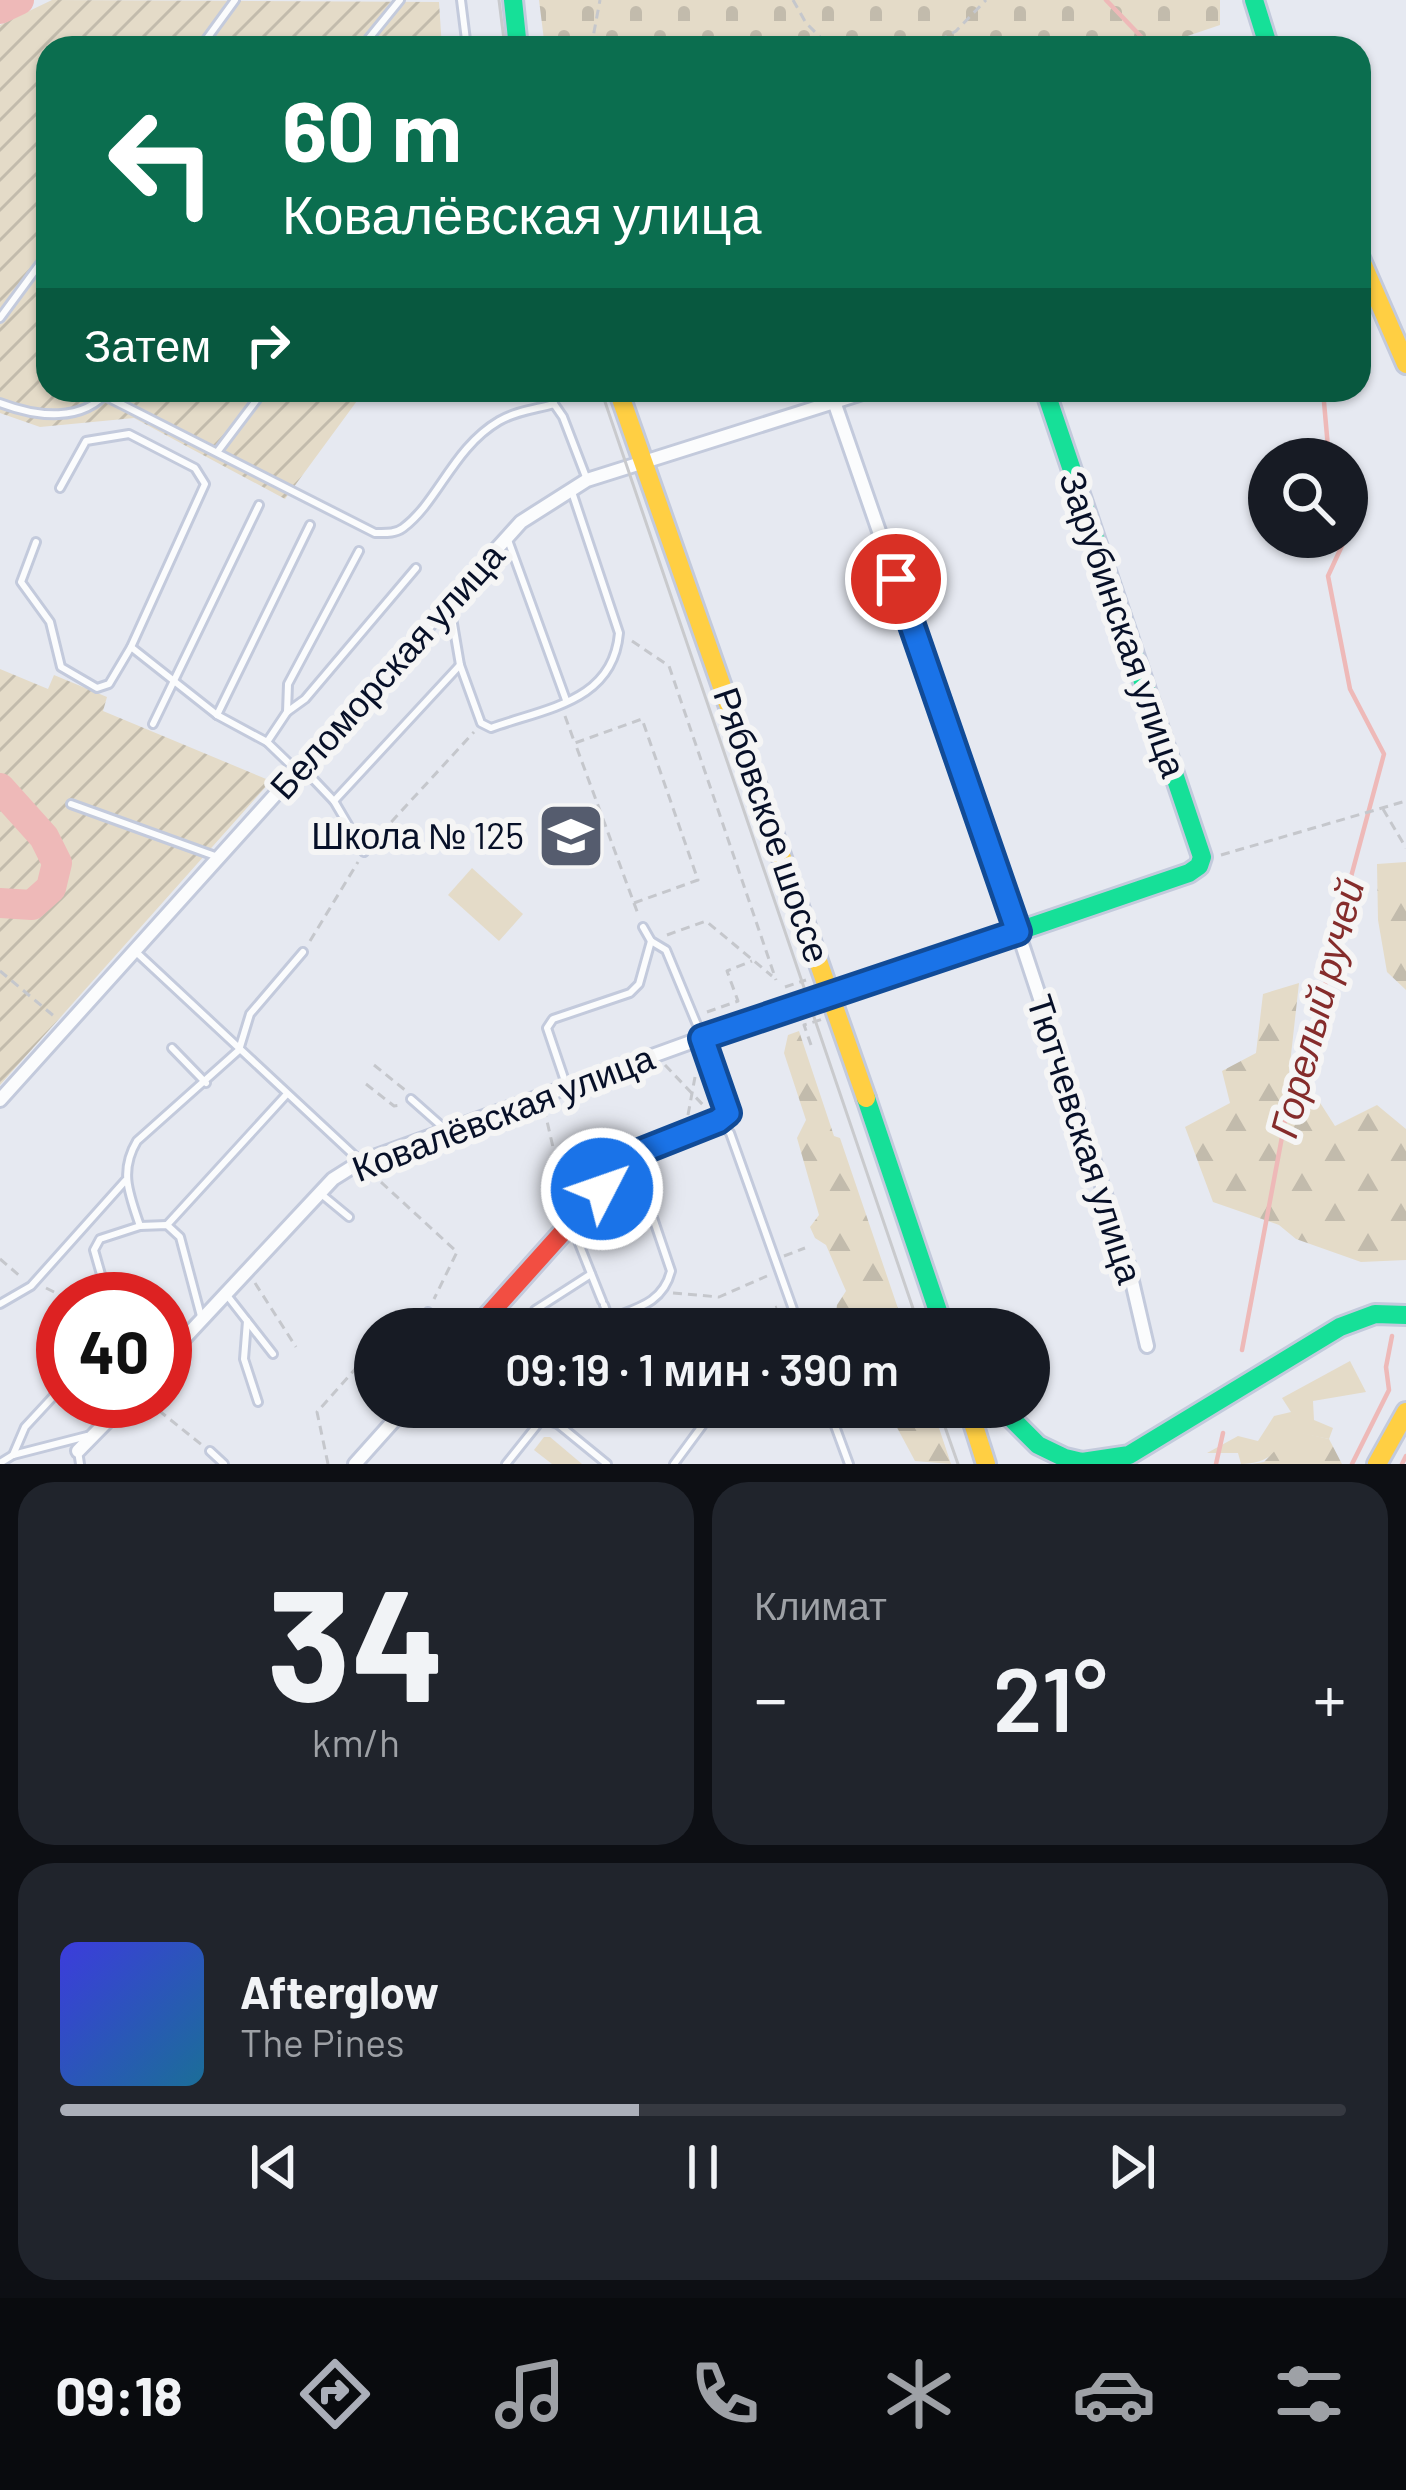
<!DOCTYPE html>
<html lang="ru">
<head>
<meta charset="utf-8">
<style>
  body { margin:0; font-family:Barlow,sans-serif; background:#20242c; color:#f1f3f6; height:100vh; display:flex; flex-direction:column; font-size:45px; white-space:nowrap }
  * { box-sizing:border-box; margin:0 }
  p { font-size:39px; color:#9ea1a6 }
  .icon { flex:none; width:66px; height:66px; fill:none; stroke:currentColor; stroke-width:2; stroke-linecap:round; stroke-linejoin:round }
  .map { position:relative; height:1464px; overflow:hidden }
  .details { display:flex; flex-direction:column; gap:18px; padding:18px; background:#0d0f14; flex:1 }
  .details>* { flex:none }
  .top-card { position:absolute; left:36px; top:36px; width:1335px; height:366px; border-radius:36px; box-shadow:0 3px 9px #0004; background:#0b6e4f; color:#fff; overflow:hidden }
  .controls { position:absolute; left:1248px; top:438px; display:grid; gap:24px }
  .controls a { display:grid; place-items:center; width:120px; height:120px; border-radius:50%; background:#171b24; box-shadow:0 3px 9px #0004; font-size:60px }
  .speed { position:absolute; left:36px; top:1272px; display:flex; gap:24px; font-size:60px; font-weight:700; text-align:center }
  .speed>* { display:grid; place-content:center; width:156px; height:156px; border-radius:50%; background:#171b24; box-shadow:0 3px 9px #0004; line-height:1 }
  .speed .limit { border:18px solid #d22; background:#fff; color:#111 }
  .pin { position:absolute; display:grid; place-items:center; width:102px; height:102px; color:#fff; margin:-51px; border:6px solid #fff; border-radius:50%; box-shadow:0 3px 12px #0007 }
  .me { position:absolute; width:132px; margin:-66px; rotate:49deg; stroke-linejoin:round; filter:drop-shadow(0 0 9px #0008) }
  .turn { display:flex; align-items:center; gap:42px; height:252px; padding:0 48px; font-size:54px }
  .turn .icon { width:156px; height:156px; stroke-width:2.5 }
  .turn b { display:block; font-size:84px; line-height:102px }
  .then { display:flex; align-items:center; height:114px; padding:0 48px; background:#0003; gap:24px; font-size:45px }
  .big { font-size:90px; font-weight:600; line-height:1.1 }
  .details .widget { flex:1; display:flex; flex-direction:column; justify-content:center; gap:18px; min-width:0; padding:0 42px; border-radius:36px; background:#20242c }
  .details .dial { align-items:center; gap:0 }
  .dial b { font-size:156px; line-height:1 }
  .song { display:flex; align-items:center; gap:36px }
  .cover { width:144px; height:144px; border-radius:18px; background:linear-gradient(135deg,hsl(240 70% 55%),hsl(200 70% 35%)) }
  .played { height:12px; border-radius:6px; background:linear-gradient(90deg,#abafb9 45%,#363941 45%) }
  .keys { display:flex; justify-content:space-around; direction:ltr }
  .heat { display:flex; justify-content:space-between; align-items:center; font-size:66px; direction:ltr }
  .details .tiles { flex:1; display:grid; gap:18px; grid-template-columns:1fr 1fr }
  .widget:last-child { grid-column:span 2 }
  .trip { position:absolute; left:354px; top:1308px; width:696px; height:120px; border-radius:60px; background:#171b24; box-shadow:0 3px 9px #0004; font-weight:600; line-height:120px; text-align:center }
  .tabs { display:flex; height:192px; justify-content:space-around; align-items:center; background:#090b0e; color:#9ea1a6 }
  .tabs .icon { width:84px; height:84px }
  .tabs .active { color:#abafb9 }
  .tabs b { font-size:54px; color:#f1f3f6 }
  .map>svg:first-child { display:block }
</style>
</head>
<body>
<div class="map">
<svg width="1406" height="1464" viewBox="0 0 1406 1464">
  <defs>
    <pattern id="forest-firs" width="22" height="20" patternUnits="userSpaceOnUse" patternTransform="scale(3)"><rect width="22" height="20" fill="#e4dbc8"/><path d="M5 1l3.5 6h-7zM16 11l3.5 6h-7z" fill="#c2bbac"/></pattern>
    <pattern id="cemetery-stones" width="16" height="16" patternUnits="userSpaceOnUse" patternTransform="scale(3)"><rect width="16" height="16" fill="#e4dbc8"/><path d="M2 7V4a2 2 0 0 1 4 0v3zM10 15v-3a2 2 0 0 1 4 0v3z" fill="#c2bbac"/></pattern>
    <pattern id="garden-furrows" width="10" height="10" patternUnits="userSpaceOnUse" patternTransform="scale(3)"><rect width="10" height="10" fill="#e4dbc8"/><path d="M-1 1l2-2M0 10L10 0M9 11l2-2" fill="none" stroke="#c2bbac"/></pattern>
  </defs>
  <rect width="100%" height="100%" fill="#e6e9f1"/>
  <g fill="#e4dbc8">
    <path d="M472,868l51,46 -24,27 -51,-46z"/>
    <path d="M1350,1361l16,31 -53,9 1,19 19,8 -4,11 -35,-7c-16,19 -26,32 -53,32l-3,-11h-31l31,-17 20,5 16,-25 17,-4 -9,-14z"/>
    <path d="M544,1437h6l32,27h-30l-18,-14z"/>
  </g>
  <g fill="url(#forest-firs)">
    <path d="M1406,862v128l-19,-18 -9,-52 -1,-56z"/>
    <path d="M1299,983l-10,90 9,14 19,11 18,28 42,-21 29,24v131l-45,2 -65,-23 -17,-14 -66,-23 -28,-75 45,-24 -8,-32 34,-18 7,-59z"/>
    <path d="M799,1031l35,105 6,2 65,191h-55l-15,-9 2,-15 9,-14 -20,-46 -11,-7 -5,-11 9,-12 -22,-77 9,-18 -22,-67 4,-18z"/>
    <path d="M886,1407h46l19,57 -36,-3z"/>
    <path d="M1294,1431l35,8 13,25h-90l12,-2z"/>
  </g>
  <path fill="url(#cemetery-stones)" d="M539,0h681v25l-68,23h-607z"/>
  <g fill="url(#garden-furrows)">
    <path d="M52,0l387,2 3,46h-394v342h317l-80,109 -151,-81 -94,9 -40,-14v-388z"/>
    <path d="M0,669l48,20 6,-14 53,22 -4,14 168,70 -271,304z"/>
  </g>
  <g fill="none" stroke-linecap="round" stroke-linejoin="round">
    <g stroke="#eeb9b8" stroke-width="4.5">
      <path d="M1106,0l46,48"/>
      <path d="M1329,390l-5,12 5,57"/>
      <path d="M1347,515v19"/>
      <path d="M1242,1350l49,-261 26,-51 13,-83 54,-201 -34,-65 -22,-113 18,-39"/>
      <path d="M1216,1464l7,-31"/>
      <path d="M1352,1464l37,-74 -3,-23 6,-31"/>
      <path d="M1402,1464l4,-8"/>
    </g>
    <g stroke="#eeb9b8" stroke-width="30">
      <path d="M0,9l19,-9"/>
      <path d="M0,788l44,49 13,26 -6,25 -19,17 -32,-2"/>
    </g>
    <g stroke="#c3cadc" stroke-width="12">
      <g id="lane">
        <path d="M461,0l6,48"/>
        <path d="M200,48l35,-48"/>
        <path d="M361,48l39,-48"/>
        <path d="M0,318l48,-65"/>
        <path d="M550,390l4,14"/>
        <path d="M105,396l270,137c10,0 20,1 28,-5 35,-26 50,-80 96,-107 17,-10 37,-12 55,-17l9,13 23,60"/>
        <path d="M0,403c37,14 83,20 109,-13"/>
        <path d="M218,451l46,-61"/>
        <path d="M508,540l58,160"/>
        <path d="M36,542l-15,40 29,40 11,45 36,21 12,-4 22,-37 74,-163 -10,-16 -66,-34 -43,7 -26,47"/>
        <path d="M450,606l10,59 21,58 10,5c55,-20 122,-26 128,-95l-47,-141"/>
        <path d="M131,647l86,68 50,27 30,29 17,9 20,21 30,51"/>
        <path d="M287,712l1,-28 71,-133"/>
        <path d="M217,715l93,-190"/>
        <path d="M153,724l106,-219"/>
        <path d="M267,742l20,-30 18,-13 111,-131"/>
        <path d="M334,801l126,-136"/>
        <path d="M71,804l144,52"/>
        <path d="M643,927l8,14 15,9 34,82"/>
        <path d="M135,951l223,208"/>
        <path d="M172,1048l34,35"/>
        <path d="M567,1087l-20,-59 6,-9 77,-26 9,-9 12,-43"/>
        <path d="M411,1099l35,31"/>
        <path d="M721,1124l9,9 70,196"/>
        <path d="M320,1193l29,24"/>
        <path d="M167,1225l119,-130"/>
        <path d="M140,1226c-11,-32 -21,-55 -3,-85l102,-91 11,-36 53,-62"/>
        <path d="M572,1226l30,75"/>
        <path d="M226,1294l47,60"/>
        <path d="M108,1299l-14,-49 6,-11 40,-13 27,-1 13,12 22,83"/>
        <path d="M0,1304l31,-18 94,-105"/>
        <path d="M604,1305l5,14c28,-11 54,-16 62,-48l-38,-112"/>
        <path d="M428,1312l18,17"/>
        <path d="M618,1315l6,14"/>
        <path d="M247,1321l-3,38 14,43"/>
        <path d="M532,1329l3,-19 56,-36"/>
        <path d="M828,1407l21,57"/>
        <path d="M542,1419l16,5 49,40"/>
        <path d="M558,1424l33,-17"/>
        <path d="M78,1451l2,13"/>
        <path d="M210,1451l14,13"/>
        <path d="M13,1455l12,-28 38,-41"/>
        <path d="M0,1463l13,-8 74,-19"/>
        <path d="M506,1464l36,-45 -12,-12"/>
        <path d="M674,1464l28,-38 3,-14 -3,-5"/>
      </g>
    </g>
    <g stroke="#c3cadc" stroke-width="18">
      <g id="street">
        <path d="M830,390l188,542 110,332 19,82"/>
        <path d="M0,1100l521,-578 66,-42 285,-90"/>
        <path d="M165,1359l168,-180 27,-17 342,-124"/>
        <path d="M78,1451l49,-50"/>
        <path d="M355,1464l51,-57"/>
      </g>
    </g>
    <g stroke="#c3cadc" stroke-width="24">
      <g id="fast">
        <path d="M513,0l5,48"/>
        <path d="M1254,0l15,48"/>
        <path d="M998,938l191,-65 10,-7 3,-9 -157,-467"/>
        <path d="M866,1098l78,231"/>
        <path d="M1000,1407l38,38 27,13 17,4 47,-7 211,-128 35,-13 31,1"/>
      </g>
    </g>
    <g stroke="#c3cadc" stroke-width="24">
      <g id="slow">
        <path d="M1359,256l47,108"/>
        <path d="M618,390l248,708"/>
        <path d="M968,1407l18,57"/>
        <path d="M1377,1464l29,-52"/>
      </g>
    </g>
    <g stroke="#c3cadc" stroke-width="24">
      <path id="jam" d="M476,1329l156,-174 86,-34 10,-8 -26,-75 296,-100"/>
    </g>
    <g stroke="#c5c7cc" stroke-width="3" stroke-dasharray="9 6" stroke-linecap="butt">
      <path d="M793,0l13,23 25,25"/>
      <path d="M591,48l9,-48"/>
      <path d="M926,48l30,-17 30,-31"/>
      <path d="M632,641l37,25 107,314"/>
      <path d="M565,716l9,25"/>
      <path d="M1383,809l23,39"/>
      <path d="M371,844l103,-112"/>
      <path d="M1221,855l185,-54"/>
      <path d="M634,903l64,-23 -56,-161 -67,24 63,171"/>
      <path d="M667,935l39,-14 66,55"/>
      <path d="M310,941l48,-79"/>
      <path d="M0,971l55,46"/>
      <path d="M785,987l21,-7"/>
      <path d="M707,1012l31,-11 -11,-30 25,-10"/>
      <path d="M811,1045l-7,-20 19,-6"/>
      <path d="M374,1065l31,25"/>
      <path d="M665,1065l39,41"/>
      <path d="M366,1084l28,22 8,-1"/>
      <path d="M544,1108l22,96"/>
      <path d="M688,1115l7,-38"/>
      <path d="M370,1172l87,80 -23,47"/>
      <path d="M784,1256l21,-8"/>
      <path d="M0,1259l21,18"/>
      <path d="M255,1283l41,64"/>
      <path d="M46,1288l22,11"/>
      <path d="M673,1293l46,4 48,-21"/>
      <path d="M704,1329l20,-2 53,-20"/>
      <path d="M147,1401l55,44"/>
      <path d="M328,1464l-11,-52 40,-45 18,-9"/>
    </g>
    <use href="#lane" stroke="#fbfcfd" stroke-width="6"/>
    <use href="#street" stroke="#fbfcfd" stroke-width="12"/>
    <use href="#fast" stroke="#16e098" stroke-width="18"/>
    <use href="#slow" stroke="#ffcf43" stroke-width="18"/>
    <use href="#jam" stroke="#f24e42" stroke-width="18"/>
    <g stroke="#c9cacd" stroke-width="3">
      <path d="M499,0l6,48"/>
      <path d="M601,390l319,939"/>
      <path d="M938,1407l20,57"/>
    </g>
  </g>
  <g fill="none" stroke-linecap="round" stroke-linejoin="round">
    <g stroke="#114b97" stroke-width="30">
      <path id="route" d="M602,1189l30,-34 86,-34 10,-8 -26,-75 316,-106 -122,-353"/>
    </g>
    <use href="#route" stroke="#1a73e8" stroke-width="21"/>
  </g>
  <defs>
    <g id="school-square" transform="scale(3.45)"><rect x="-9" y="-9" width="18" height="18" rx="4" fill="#555c6e" stroke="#f5f5f5"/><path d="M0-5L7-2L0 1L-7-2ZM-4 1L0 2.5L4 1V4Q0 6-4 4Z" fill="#fff"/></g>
  </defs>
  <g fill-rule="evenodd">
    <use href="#school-square" x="571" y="836"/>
  </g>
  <g text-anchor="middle" stroke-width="12" stroke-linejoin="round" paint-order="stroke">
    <g font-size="36" fill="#071028" stroke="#f5f5f5">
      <text transform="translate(1123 624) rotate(71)" y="13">Зарубинская улица</text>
      <text transform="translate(387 671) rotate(-48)" y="13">Беломорская улица</text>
      <text transform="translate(772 825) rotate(71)" y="13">Рябовское шоссе</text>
      <text transform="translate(503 1113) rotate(-21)" y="13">Ковалёвская улица</text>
      <text transform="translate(1085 1139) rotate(72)" y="13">Тютчевская улица</text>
    </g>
    <g font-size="36" fill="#071028" stroke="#f5f5f5" text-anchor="end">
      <text x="524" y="849">Школа № 125</text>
    </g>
    <g font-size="39" font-style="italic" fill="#852c2b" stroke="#f5f5f5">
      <text transform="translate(1317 1008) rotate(-75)" y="14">Горелый ручей</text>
    </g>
  </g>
</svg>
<div class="controls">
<a><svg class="icon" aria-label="search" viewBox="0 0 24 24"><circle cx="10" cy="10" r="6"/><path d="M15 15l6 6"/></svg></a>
</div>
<div class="speed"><div class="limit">40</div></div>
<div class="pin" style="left:896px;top:579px;background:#d93025"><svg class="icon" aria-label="arrive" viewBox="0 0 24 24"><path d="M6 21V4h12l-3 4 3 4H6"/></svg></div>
<svg class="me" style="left:602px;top:1189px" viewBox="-20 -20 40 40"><circle r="17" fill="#1a73e8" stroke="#fff" stroke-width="3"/><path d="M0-11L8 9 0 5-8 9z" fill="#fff"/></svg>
<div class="trip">09:19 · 1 мин · 390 m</div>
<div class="top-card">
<div class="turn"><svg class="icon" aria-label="left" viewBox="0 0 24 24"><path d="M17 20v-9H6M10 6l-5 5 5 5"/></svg><div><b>60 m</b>Ковалёвская улица</div></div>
<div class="then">Затем<svg class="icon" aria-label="right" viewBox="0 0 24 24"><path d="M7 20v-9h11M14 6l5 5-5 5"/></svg></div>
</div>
</div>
<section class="details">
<div class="tiles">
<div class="widget dial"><b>34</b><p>km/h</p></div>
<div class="widget"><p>Климат</p>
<div class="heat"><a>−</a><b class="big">21°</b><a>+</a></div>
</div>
<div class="widget">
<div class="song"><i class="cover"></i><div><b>Afterglow</b><p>The Pines</p></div></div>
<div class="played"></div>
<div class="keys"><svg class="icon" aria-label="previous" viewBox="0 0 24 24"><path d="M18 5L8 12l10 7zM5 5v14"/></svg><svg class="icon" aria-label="pause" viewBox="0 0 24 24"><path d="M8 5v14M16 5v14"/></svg><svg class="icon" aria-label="next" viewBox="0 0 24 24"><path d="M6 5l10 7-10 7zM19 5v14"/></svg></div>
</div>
</div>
</section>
<nav class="tabs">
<b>09:18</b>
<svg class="icon active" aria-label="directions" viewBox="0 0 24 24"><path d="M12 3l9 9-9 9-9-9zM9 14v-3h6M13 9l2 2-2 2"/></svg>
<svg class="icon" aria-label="music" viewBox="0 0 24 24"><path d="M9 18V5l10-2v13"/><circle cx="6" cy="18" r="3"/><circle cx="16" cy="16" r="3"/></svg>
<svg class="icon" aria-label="phone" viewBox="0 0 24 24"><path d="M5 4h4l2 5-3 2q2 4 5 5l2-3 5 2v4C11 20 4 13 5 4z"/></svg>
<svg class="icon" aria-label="climate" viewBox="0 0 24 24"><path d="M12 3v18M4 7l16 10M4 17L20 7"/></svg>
<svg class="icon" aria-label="car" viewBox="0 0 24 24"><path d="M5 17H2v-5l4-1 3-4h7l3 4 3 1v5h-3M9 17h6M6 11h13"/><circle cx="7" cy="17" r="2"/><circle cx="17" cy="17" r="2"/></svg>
<svg class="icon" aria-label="filters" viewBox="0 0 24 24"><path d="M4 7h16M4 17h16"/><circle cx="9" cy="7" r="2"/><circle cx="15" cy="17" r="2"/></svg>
</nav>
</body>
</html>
